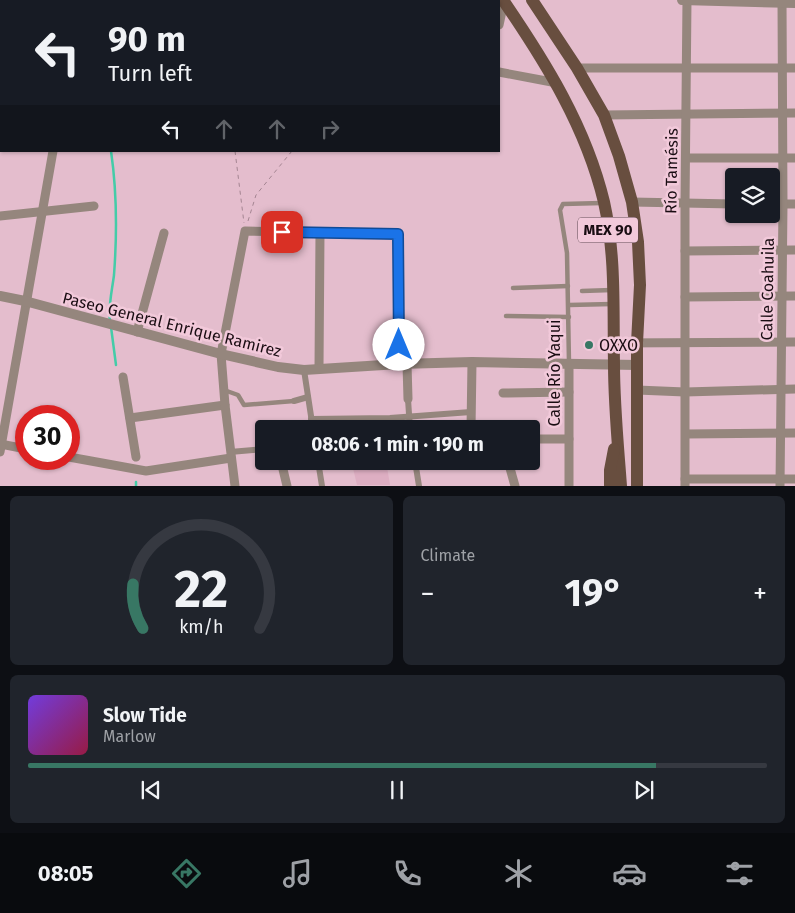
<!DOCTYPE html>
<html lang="en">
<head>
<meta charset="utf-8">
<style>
  body { margin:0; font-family:"Fira Sans",sans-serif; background:#20242c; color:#f1f3f6; height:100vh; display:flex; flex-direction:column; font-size:19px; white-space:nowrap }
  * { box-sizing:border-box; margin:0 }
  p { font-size:16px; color:#9ea1a6 }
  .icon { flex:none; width:28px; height:28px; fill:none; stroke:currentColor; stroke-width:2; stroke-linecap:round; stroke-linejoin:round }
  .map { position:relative; height:486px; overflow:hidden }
  .panel { display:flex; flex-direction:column; gap:10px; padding:10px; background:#0d0f14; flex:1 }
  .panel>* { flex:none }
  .guide { position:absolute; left:0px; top:0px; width:500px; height:152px; box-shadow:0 1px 4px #0004; background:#171b24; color:#f1f3f6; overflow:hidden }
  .tools { position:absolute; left:725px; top:168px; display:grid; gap:10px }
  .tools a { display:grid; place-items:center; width:55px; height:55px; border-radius:5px; background:#171b24; box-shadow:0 1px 4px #0004; font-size:25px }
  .speed { position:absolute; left:15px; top:405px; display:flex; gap:10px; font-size:25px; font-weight:700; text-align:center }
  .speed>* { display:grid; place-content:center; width:65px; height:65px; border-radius:50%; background:#171b24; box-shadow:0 1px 4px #0004; line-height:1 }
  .speed .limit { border:8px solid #d22; background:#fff; color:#111 }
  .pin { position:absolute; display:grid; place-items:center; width:42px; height:42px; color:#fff; margin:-21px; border-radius:10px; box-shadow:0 2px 8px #0006 }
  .me { position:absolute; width:55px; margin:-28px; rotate:0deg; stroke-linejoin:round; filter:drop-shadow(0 0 4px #0008) }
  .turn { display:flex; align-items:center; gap:18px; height:105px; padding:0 25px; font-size:22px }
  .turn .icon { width:65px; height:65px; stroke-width:2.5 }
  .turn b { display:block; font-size:35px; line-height:42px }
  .lanes { display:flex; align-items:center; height:48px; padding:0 25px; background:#0003; justify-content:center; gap:25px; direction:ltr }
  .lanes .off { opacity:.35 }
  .big { font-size:38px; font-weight:700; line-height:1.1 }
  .panel .card { flex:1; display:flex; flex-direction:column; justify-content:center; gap:8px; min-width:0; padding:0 18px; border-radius:8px; background:#20242c }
  .panel .dial { align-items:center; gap:0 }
  .dial svg { height:130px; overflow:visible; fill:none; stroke:#363941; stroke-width:7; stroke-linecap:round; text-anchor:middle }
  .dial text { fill:#f1f3f6; stroke:none }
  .song { display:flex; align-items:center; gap:15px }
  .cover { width:60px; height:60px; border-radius:8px; background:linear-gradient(135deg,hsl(260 70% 55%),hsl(340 70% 35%)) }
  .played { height:5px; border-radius:2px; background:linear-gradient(90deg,#387764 85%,#363941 85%) }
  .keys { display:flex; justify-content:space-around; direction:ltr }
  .heat { display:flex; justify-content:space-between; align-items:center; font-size:28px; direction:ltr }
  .panel .tiles { flex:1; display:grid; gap:10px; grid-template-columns:1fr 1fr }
  .card:last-child { grid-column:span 2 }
  .trip { position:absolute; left:255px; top:420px; width:285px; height:50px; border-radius:5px; background:#171b24; box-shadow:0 1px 4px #0004; font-weight:700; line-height:50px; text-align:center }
  .tabs { display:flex; height:80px; justify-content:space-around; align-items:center; background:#090b0e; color:#9ea1a6 }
  .tabs .icon { width:35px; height:35px }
  .tabs .selected { color:#387764 }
  .tabs b { font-size:22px; color:#f1f3f6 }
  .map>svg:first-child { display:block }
</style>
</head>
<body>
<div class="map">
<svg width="795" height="486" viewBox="0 0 795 486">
  <rect width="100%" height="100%" fill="#e4bdcd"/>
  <g fill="#ddaec2">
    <path d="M361,420l1,9h-43l-1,-7z"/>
    <path d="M322,461h64l4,24h-33l-5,-21 -30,5z"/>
  </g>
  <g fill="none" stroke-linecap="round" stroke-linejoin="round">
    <g stroke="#44cca8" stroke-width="2.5">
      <path d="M109,1v-1"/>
      <path d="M110,322c-2,-16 2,-31 4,-47 3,-40 3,-83 -3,-124"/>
      <path d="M111,327l5,38"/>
      <path d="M136,482v4"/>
    </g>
    <g stroke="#a48592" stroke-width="1" stroke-dasharray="4 4" stroke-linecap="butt">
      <path d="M235,151l9,72"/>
      <path d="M248,221l8,-26 36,-44"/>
    </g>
    <g stroke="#95867d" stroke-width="4.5">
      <path d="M0,94h1"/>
      <path d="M513,288l55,-2"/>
      <path d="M582,291l30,-1"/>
      <path d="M569,305l43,-1"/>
      <path d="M506,316l63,1"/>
      <path d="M569,363l-2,-110 -7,-43 3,-6 39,-1"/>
      <path d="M224,390l14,5 6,10 50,-4"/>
    </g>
    <g stroke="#95867d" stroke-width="6">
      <path d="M304,370l9,59"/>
      <path d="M408,399l2,30"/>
      <path d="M294,401l14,-4"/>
      <path d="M311,419l79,-1 81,-6"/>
      <path d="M230,452l34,-3"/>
      <path d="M318,461l4,25"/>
      <path d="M415,461l4,25"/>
    </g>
    <g stroke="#95867d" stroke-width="9">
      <path d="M132,0l6,1"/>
      <path d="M82,1l1,-1"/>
      <path d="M207,1l1,-1"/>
      <path d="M305,1v-1"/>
      <path d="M402,1v-1"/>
      <path d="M499,25l5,-23"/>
      <path d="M577,68h218"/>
      <path d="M499,72l58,11"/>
      <path d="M604,115l191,-2"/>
      <path d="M686,158h109"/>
      <path d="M632,202l102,2"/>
      <path d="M771,204h24"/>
      <path d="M0,216l94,-10"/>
      <path d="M685,251l110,-1"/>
      <path d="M685,297l110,-1"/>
      <path d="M137,332l27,-99"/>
      <path d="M614,343l181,-1"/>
      <path d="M407,364l1,35"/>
      <path d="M569,364v122"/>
      <path d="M319,368l1,-135"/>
      <path d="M123,377l13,80"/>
      <path d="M637,390l48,2 110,-3"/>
      <path d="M503,393l66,-1"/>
      <path d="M130,418l95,-13"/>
      <path d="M471,429l1,-67"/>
      <path d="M686,434l109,-1"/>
      <path d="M531,439h38"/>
      <path d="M0,444l26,5"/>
      <path d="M0,452l53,-301"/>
      <path d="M69,457l77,14 85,-13"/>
      <path d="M281,461l6,25"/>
      <path d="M508,461l7,25"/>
      <path d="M685,479h110"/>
      <path d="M235,486l-10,-81 -4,-51 24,-123 153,3 1,130"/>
      <path d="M685,486v-282l2,-204"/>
      <path d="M780,486l3,-282 -1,-204"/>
    </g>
    <g stroke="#95867d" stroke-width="10">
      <path d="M682,0l113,3"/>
      <path d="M20,1l1,-1"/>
      <path d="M0,106l1,-7"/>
      <path d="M0,296l25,5 196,53 57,13 26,3 95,-6 73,-2 165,3"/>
    </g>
    <g stroke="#684e3f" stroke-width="12">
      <path d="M503,0c43,63 83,127 101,202 12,54 9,108 10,162 0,41 4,81 7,122"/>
      <path d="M532,0l45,68 27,47 15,41 13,46 6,40 2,43 -3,58v143"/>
      <path d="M7,1l1,-1"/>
      <path d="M0,39l1,-6"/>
      <path d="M610,486v-16l4,-21"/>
    </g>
  </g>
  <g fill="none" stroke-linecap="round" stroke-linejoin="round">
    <g stroke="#114b97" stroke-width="12">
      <path id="route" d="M282,232l116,2 1,111"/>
    </g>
    <use href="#route" stroke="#1a73e8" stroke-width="9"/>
  </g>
  <circle fill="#387764" stroke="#f2c9da" stroke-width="2" cx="589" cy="345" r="5"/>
  <g text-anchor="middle" stroke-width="5" stroke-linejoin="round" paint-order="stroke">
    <rect fill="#f2c9da" stroke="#5a454e" stroke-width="1" x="578" y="217.5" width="60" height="25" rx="4"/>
    <g font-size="15" font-weight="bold" fill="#190c12">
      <text x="608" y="235">MEX 90</text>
    </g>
    <g font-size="16" fill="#190c12" stroke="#f2c9da">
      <text transform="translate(671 171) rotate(-89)" y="6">Río Tamésis</text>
      <text transform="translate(767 289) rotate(-89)" y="6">Calle Coahuila</text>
      <text transform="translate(172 324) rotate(14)" y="6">Paseo General Enrique Ramirez</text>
      <text transform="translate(554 373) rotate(-90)" y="6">Calle Río Yaqui</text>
    </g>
    <g font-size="16" fill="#190c12" stroke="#f2c9da" text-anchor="start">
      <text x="599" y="351">OXXO</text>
    </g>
  </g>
</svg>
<div class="tools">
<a><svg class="icon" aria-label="layers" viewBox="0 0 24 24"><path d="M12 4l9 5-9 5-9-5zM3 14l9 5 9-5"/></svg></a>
</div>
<div class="speed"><div class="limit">30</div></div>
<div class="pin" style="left:282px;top:232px;background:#d93025"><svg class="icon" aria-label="arrive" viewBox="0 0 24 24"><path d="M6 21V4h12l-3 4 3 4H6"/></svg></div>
<svg class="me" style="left:399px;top:345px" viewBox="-20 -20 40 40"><circle r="19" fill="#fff"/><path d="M0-13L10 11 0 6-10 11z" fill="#1a73e8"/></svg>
<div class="trip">08:06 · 1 min · 190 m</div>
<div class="guide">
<div class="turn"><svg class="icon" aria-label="left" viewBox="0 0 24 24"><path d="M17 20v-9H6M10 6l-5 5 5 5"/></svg><div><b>90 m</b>Turn left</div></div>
<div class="lanes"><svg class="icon" aria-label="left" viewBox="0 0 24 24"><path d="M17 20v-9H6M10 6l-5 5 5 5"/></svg><svg class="icon off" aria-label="ahead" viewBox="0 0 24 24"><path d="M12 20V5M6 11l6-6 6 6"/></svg><svg class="icon off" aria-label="ahead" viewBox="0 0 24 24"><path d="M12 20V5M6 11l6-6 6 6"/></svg><svg class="icon off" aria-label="right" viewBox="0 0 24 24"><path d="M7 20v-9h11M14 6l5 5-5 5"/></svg></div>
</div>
</div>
<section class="panel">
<div class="tiles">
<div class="card dial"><svg viewBox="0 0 100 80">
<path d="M14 69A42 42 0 1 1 86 69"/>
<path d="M14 69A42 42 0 0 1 8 42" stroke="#387764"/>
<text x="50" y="56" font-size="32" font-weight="700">22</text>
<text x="50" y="72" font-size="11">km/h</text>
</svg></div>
<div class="card"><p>Climate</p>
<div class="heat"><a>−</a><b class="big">19°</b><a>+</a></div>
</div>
<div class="card">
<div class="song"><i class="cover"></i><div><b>Slow Tide</b><p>Marlow</p></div></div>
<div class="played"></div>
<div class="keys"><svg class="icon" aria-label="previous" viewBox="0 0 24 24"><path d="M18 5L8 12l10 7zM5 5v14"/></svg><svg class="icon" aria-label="pause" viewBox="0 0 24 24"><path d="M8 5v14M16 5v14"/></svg><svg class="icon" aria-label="next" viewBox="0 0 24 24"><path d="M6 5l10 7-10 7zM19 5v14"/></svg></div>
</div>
</div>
</section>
<nav class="tabs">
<b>08:05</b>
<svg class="icon selected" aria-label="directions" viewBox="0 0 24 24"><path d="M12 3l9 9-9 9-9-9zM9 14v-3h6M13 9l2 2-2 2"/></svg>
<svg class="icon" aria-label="music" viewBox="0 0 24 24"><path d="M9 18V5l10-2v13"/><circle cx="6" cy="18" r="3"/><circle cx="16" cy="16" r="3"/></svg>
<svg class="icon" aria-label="phone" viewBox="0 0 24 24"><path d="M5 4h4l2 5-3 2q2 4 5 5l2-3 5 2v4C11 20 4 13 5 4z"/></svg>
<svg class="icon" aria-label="climate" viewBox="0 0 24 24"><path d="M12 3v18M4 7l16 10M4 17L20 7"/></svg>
<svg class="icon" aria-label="car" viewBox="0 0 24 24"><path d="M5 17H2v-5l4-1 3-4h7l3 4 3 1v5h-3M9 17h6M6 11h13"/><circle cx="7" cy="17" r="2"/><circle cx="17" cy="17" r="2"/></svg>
<svg class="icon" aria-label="filters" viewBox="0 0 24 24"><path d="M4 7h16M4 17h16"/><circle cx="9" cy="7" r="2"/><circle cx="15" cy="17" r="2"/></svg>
</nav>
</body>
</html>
